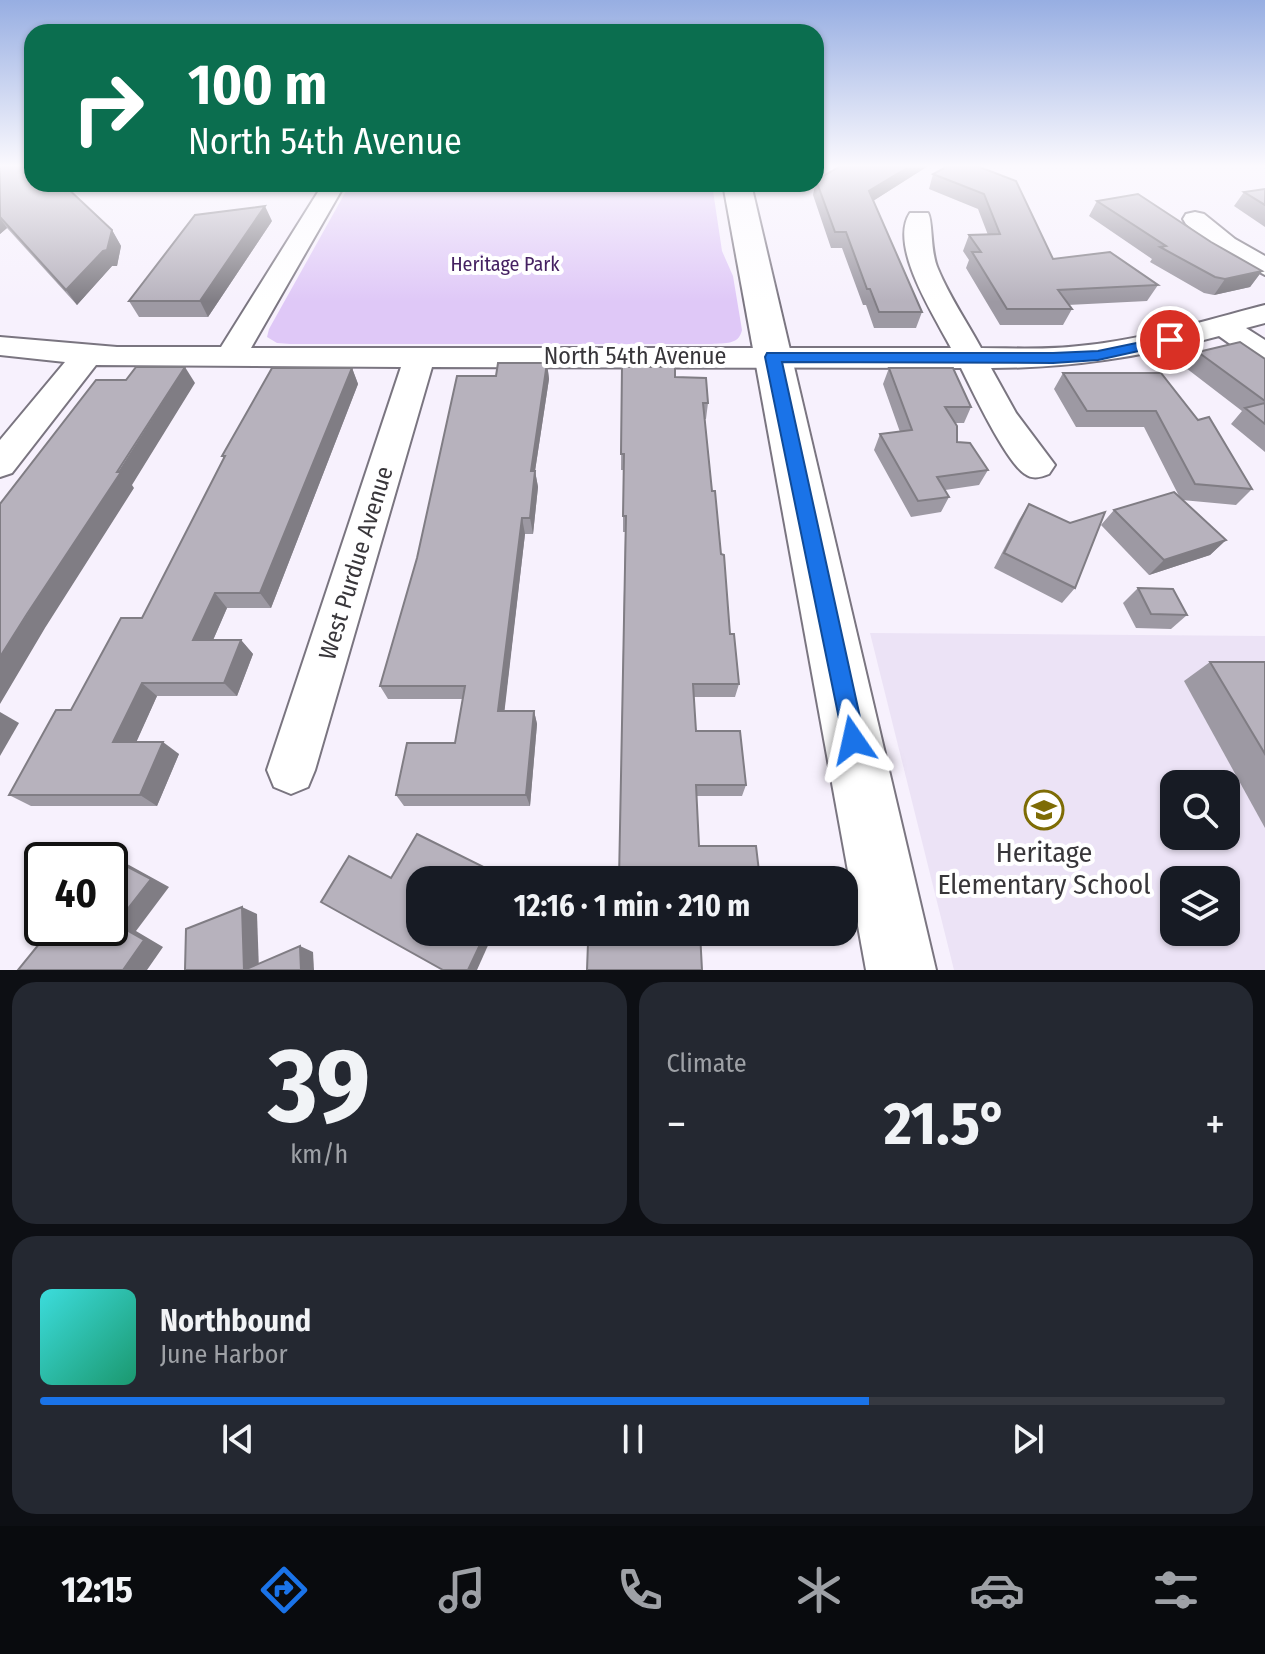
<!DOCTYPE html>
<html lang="en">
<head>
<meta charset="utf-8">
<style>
  body { margin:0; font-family:"Fira Sans Condensed",sans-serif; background:#242831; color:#f1f3f6; height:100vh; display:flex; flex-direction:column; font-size:30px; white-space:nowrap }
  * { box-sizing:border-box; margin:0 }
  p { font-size:26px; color:#9ea1a6 }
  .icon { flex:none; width:44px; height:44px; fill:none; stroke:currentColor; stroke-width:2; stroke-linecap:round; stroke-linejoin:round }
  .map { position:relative; height:970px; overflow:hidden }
  .side { display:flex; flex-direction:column; gap:12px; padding:12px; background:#0d0f14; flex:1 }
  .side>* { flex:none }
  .top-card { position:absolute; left:24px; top:24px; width:800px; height:168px; border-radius:24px; box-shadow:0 2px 6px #0004; background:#0b6e4f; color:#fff; overflow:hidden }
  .fabs { position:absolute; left:1160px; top:770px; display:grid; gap:16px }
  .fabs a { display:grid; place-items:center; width:80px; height:80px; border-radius:16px; background:#171b24; box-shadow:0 2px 6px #0004; font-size:40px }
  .speed { position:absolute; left:24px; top:842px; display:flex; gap:16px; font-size:40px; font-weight:700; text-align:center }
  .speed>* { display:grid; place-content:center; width:104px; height:104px; border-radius:50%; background:#171b24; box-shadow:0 2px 6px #0004; line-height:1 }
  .speed .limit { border:4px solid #111; border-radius:12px; background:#fff; color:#111 }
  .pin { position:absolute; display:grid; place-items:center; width:68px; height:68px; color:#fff; margin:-34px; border:4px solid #fff; border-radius:50%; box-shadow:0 2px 8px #0007 }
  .me { position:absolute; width:88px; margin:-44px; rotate:349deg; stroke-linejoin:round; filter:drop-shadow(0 0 6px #0008) }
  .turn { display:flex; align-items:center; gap:28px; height:168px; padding:0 32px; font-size:36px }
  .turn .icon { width:104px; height:104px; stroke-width:2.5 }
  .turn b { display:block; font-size:56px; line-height:68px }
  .big { font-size:60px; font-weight:700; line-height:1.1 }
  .side .card { flex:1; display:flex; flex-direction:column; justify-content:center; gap:12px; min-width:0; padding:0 28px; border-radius:24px; background:#242831 }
  .side .dial { align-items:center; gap:0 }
  .dial b { font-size:104px; line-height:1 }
  .song { display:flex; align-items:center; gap:24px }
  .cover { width:96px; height:96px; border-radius:12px; background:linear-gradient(135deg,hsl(180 70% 55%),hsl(160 70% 35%)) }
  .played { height:8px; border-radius:4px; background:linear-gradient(90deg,#1a73e8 70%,#363941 70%) }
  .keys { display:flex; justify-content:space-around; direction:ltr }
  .heat { display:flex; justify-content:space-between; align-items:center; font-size:44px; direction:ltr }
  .side .tiles { flex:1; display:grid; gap:12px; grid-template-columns:1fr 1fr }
  .card:last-child { grid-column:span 2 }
  .trip { position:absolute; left:406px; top:866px; width:452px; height:80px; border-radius:24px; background:#171b24; box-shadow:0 2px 6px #0004; font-weight:700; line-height:80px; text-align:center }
  .tabs { display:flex; height:128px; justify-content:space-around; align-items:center; background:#090b0e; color:#9ea1a6 }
  .tabs .icon { width:56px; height:56px }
  .tabs .selected { color:#1a73e8 }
  .tabs b { font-size:36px; color:#f1f3f6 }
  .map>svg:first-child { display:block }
</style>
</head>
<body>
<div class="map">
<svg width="1265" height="970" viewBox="0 0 1265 970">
  <rect width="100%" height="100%" fill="#f7f1fd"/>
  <path fill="#ece3f6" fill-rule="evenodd" d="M870,633l395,3v334h-311zM1174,784h52v52h-52zM1174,880h52v52h-52z"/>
  <path fill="#dfc8f7" d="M350,184h362l10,67 11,25 9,54c-3,15 -17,13 -30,14h-422l-13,-1 -10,-6 2,-8z"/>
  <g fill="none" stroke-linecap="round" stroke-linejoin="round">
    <g stroke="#7a7580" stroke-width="4">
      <g id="minor">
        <path d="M323,184h22l-94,164h700c-16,-31 -63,-102 -41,-135h18c5,8 2,39 10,56 11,27 29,53 43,79 33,0 66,2 98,-2 64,-6 124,-25 186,-41v18l-19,5 19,12v24l-11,-3 -35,-25c-78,21 -147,32 -228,32l25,45 39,52 -6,9c-8,3 -16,6 -24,0 -19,-12 -53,-84 -64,-106l-529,-1 -117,403 -7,17 -17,7 -17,-7 -7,-17 134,-403 -305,-2 -84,108 -12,4v-37l65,-78 -65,-7v-18l117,10h104z"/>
        <path d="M1195,212l9,2 31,25 30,17v19l-48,-26 -31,-25 -3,-5 3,-5z"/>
      </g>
    </g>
    <g stroke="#7a7580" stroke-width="4">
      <path id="tertiary" d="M723,184h28l185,786h-70z"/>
    </g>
    <use href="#minor" fill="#fff" fill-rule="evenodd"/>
    <use href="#tertiary" fill="#fff" fill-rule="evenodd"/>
  </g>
  <g fill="#9d99a3">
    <path d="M0,166l32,18h244l-6,8 -114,-3 -85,3 41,38 9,16 -4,20h-5l-35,39 -70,-77 -7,6z"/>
    <path d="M841,166h87l-55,35 49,111 -6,16h-42l-8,-23h-3l-21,-57h-11l-18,-53 3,-15z"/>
    <path d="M977,166l76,93 105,26 -11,16 -79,4 4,4 -9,16h-63l-34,-57 3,-8 -6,-9 6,-16h19l-10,-26 -49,-20 4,-15z"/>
    <path d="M1265,189v38l-31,-21 10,-14z"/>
    <path d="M1097,201l114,41 51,29 -12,16 -36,8 -10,-2 -54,-31 2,-3 -63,-43z"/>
    <path d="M272,221l-64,96h-69l-10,-16z"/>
    <path d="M1198,352l67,7v93l-34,-28 11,-13 -56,-43z"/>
    <path d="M547,363l2,16 -14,92 3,16 -5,47h-8l-21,177h30l3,13 -7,82h-126l-8,-11 59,-52 8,-44h-75l-8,-13 37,-128 79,-182z"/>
    <path d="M622,367l86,36 -2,16h-1l7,72 18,143 9,50 -4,13h-41l2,34 50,54 -4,11h-45l-78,84 6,-348h-2v-62h-2z"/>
    <path d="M352,368l6,16 -87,224h-44l-14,32h28l12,14 -16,42h-80l-21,46 43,12 -22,52h-126l-22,-11 62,-85 71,-92 82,-159 -2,-3z"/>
    <path d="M889,368l82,39 -7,16h-8l1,19 31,28 -9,15 -34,5 4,7 -8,15 -30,5 -37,-67 6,-16 20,-2 -17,-48z"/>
    <path d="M1063,373h98l91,116 -16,16 -54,-5 44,40 -16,15 -61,20 -48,-50 13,-15 65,-14 -35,-69h-68l-22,-38z"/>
    <path d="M1029,504l46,84 -13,15 -68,-35 25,-48z"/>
    <path d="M1138,588l49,27 -16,14 -35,-1 -13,-25z"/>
    <path d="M1210,662h55v166l-81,-147z"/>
  </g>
  <g fill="#807d84">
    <path d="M910,166h18l-63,40 4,-15z"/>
    <path d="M267,184h9l-6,8z"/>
    <path d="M265,206l7,15 -64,96 -8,-16z"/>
    <path d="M0,218l7,10 -7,6z"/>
    <path d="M112,230l9,16 -4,20h-5l-35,39 -11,-15z"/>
    <path d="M1262,271l-12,16 -36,8 11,-16z"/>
    <path d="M547,363l2,16 -14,92 3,16 -5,47 -3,-16 1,-47z"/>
    <path d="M185,367l10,16 -63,102 2,3 -89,140 -45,76v-47z"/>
    <path d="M352,368l6,16 -87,224 -11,-15z"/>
    <path d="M522,518l3,16 -22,190 -5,-13z"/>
    <path d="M1226,540l-16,15 -61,20 15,-15z"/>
    <path d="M215,593l12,15 -20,46 -14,-14z"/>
    <path d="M241,640l12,14 -16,42 -13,-13z"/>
    <path d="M142,683l15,13 -26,58 -18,-12z"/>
    <path d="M534,711l3,13 -7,82 -4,-11z"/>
    <path d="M0,712l19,11 -19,33z"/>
    <path d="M163,742l16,12 -22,52 -17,-11z"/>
    <path d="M109,857l20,8 40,22 -33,44 27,16 -16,23h-24l-7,-46z"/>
    <path d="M242,907l15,7 2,56h-15z"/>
    <path d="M486,932h8l-17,38h-9z"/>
    <path d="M300,946l13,6 1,18h-13z"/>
  </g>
  <g fill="#b7b2bd" stroke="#807d84" stroke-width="2">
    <path d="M0,166h32v18h31l49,46 -5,20 -4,1 -37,39 -66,-73z"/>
    <path d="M841,166h69l-41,25 53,121h-43l-9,-23h-3l-21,-57h-11l-19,-52z"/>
    <path d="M948,166h29l39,15 37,78 57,-7 48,33 -100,5 14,19h-65l-35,-57h9l-12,-17 31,-1 -16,-40 -51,-20z"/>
    <path d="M1265,189v16l-21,-13z"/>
    <path d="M1138,194l73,48 51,29 -37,8 -10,-2 -55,-30 6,-1 -69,-45z"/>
    <path d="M265,206l-65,95h-71l66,-86z"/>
    <path d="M1240,342l25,17v42l-67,-49z"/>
    <path d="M498,363h49l-16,108h4l-5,47h-8l-24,193h36l-8,84h-130l11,-52h48l10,-57h-85l37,-128 40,-182h39z"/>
    <path d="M136,367h49l-68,105h4l-94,142 -27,43v-153l96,-124h30z"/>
    <path d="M622,367h53v10l31,1 2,25h-5l9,88h3l6,63 3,1 6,79h4l5,50h-46l3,47h44l6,54h-50l3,61h57l4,34h-141l7,-364h-3l1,-62h-3z"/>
    <path d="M272,368h80l-92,225h-45l-22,47h48l-17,43h-82l-29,59h50l-23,53h-131l47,-85h15l50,-92h21l83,-162h-3z"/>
    <path d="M889,368h64l18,39h-26l12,19v16l13,1 18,27 -51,7 12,20 -31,4 -38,-67 32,-4z"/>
    <path d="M1063,373h98l37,47 11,-3 43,72 -57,-5 -39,-73h-69z"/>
    <path d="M1265,403v21l-20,-16z"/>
    <path d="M1174,492l52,48 -62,20 -50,-50z"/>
    <path d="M1029,504l41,19 35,-11 -30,76 -71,-35z"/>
    <path d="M1138,588l35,1 14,26 -36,-1z"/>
    <path d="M1210,662h55v92z"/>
    <path d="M417,834l93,46h-90v52h66l-18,38h-25l-122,-68 28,-46 42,22z"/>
    <path d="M109,857l42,22 -35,45 28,16 -21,30h-105l34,-42h58v-68h-3z"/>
    <path d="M242,907l2,63 56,-24 1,24h-116l1,-41z"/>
    <path d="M618,932h82l2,38h-115l1,-27h30z"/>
  </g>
  <linearGradient id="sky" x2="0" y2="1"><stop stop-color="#97aee2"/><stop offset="0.55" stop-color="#fbf9fe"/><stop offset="1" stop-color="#fbf9fe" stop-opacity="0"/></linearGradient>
  <rect width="1265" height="302" fill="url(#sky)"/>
  <path fill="#1a73e8" stroke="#114b97" stroke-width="2" d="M1170,336l5,1v6l-77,17 -45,3 -271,-1 83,378 -3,8 -9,4 -8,-4 -80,-391 2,-4h286l45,-2z"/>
  <defs>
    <g id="school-ring" transform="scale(2)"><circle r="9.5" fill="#fff" stroke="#7e6c05" stroke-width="1.5"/><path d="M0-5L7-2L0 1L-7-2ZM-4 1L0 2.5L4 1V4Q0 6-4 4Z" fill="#7e6c05"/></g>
  </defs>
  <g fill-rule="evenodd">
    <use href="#school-ring" x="1044" y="810"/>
  </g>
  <g text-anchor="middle" stroke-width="8" stroke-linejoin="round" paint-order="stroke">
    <g font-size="20" fill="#452161" stroke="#fff">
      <text x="505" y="271">Heritage Park</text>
    </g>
    <g font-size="24" fill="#38363a" stroke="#fff">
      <text x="635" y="364">North 54th Avenue</text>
      <text transform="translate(356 563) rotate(-73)" y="8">West Purdue Avenue</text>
    </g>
    <g font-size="28" fill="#38363a" stroke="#fff">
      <text x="1044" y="862">Heritage<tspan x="1044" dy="32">Elementary School</tspan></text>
    </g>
  </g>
</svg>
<div class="fabs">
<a><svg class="icon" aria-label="search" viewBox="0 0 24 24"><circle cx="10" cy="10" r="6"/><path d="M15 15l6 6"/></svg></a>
<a><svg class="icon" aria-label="layers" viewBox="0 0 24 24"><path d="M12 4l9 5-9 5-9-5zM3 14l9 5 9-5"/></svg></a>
</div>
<div class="speed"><div class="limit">40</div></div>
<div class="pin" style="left:1170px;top:340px;background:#d93025"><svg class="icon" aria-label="arrive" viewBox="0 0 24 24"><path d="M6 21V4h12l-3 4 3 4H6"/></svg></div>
<svg class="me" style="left:853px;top:740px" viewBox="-20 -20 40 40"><path d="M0-17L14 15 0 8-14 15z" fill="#1a73e8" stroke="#fff" stroke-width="4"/></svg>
<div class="trip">12:16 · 1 min · 210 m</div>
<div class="top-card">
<div class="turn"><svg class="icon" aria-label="right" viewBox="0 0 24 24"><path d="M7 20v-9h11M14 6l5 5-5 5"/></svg><div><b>100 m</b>North 54th Avenue</div></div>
</div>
</div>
<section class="side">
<div class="tiles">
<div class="card dial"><b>39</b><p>km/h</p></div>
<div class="card"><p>Climate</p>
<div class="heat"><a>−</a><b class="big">21.5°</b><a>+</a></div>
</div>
<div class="card">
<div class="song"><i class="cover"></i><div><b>Northbound</b><p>June Harbor</p></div></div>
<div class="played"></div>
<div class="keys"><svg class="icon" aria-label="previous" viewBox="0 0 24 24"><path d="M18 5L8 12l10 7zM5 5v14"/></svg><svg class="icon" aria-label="pause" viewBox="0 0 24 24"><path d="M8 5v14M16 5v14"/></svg><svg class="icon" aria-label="next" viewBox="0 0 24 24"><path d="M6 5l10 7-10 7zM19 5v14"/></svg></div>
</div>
</div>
</section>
<nav class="tabs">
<b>12:15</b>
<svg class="icon selected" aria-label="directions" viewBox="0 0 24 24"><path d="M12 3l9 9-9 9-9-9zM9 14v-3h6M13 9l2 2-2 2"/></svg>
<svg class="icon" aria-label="music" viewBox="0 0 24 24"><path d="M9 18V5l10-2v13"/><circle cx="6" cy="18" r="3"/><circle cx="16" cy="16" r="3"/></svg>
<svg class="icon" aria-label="phone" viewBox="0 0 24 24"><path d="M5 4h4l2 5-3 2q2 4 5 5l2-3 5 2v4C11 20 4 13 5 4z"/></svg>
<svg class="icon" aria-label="climate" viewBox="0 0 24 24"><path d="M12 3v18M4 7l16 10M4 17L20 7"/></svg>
<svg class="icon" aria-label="car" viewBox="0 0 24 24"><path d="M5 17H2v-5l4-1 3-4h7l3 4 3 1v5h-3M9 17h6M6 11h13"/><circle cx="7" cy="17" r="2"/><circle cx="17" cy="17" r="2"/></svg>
<svg class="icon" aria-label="filters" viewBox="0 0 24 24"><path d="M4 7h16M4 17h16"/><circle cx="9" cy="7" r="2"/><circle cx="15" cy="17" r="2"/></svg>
</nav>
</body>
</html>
